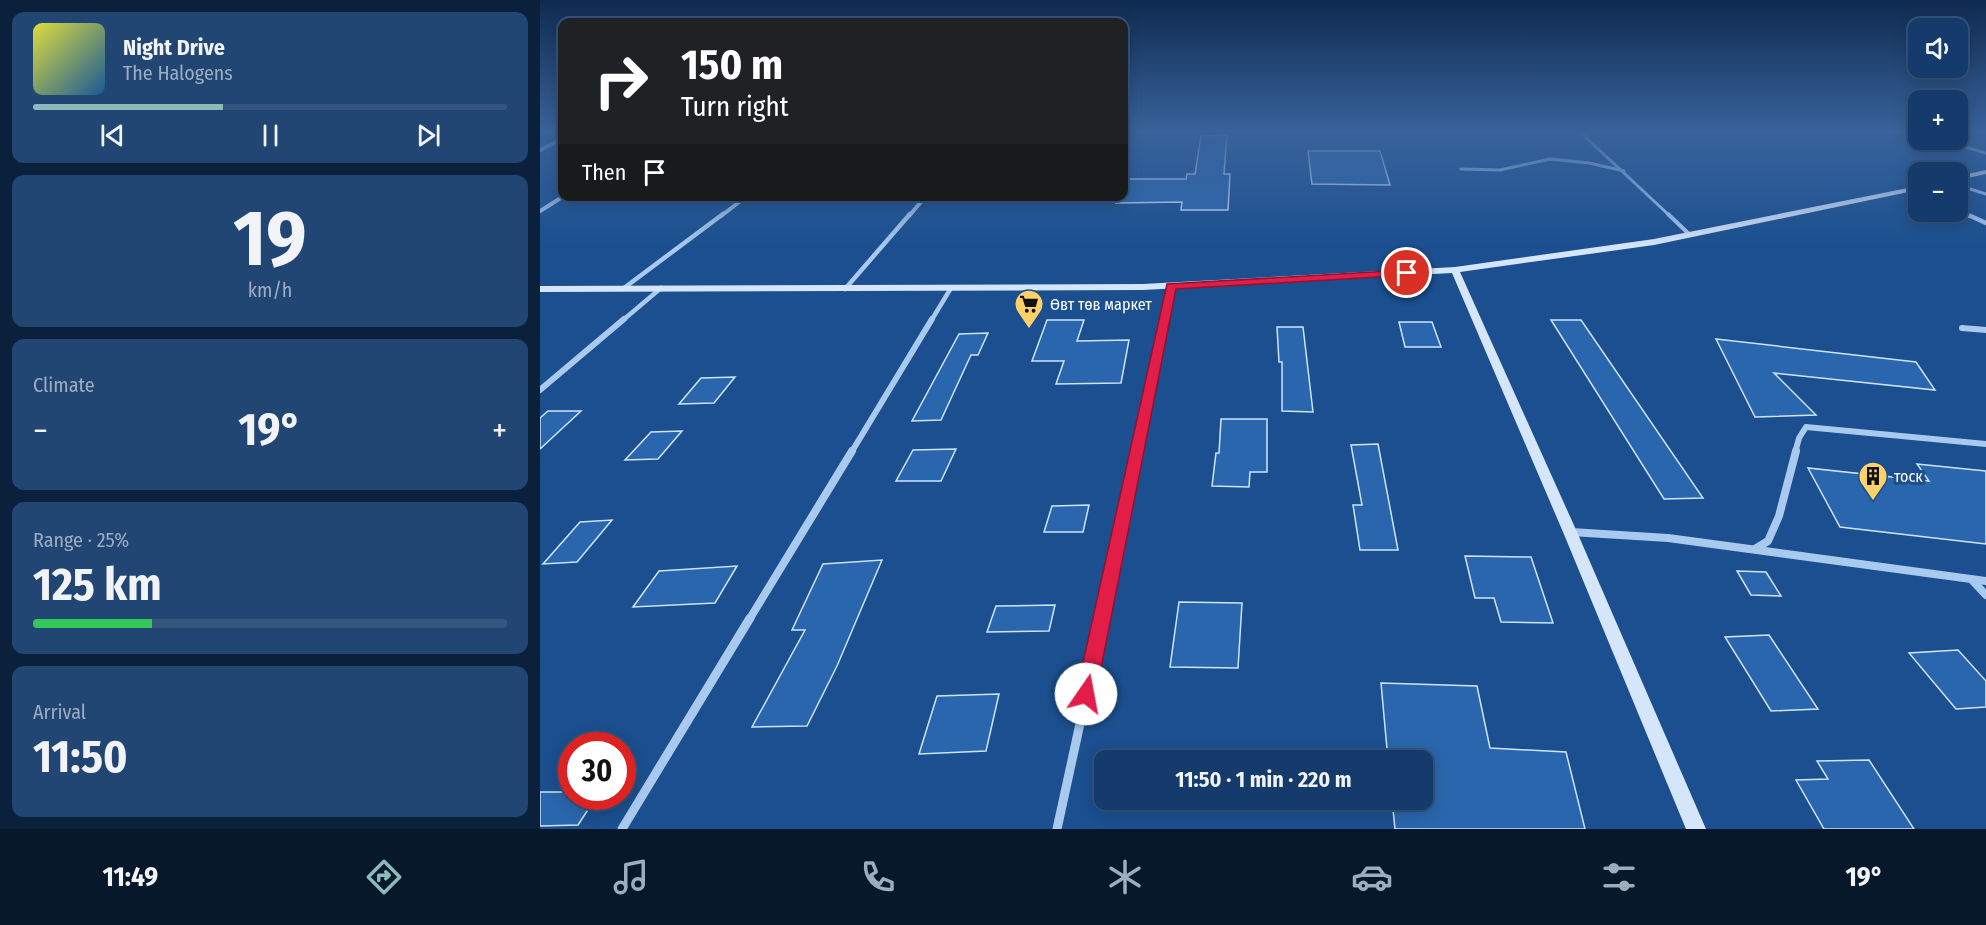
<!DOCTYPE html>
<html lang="en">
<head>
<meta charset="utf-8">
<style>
  body { margin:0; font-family:"Fira Sans Condensed",sans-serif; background:#214673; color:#f1f3f6; height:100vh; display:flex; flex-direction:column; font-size:22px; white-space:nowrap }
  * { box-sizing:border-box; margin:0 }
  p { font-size:20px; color:#9dadc1 }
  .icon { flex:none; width:33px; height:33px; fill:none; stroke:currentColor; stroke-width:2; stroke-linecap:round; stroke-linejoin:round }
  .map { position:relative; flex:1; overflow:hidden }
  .drawer { display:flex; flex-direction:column; gap:12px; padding:12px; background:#0b203b; width:540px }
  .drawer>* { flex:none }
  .hud { position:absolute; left:18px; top:18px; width:570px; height:183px; border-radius:12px; box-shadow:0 3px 15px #0003,0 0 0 2px #33557e; background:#202124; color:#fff; overflow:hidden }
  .controls { position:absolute; left:1368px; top:18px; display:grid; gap:12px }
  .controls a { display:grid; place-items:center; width:60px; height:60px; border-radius:12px; background:#143b6b; box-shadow:0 3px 15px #0003,0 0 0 2px #33557e; font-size:30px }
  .speed { position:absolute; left:18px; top:732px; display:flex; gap:12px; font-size:30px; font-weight:700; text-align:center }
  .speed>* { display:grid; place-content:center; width:78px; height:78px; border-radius:50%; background:#143b6b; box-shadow:0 3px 15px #0003,0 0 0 2px #33557e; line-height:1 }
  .speed .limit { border:9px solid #d22; background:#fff; color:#111 }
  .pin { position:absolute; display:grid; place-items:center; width:51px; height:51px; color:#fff; margin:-26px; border:3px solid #fff; border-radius:50%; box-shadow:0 2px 6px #0007 }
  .me { position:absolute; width:66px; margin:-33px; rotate:12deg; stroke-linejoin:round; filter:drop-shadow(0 0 4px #0008) }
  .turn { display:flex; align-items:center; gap:21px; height:126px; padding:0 24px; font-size:27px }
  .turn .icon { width:78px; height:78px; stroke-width:2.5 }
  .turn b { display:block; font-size:42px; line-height:51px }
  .then { display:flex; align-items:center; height:57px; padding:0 24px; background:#0003; gap:12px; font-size:22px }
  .big { font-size:45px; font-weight:700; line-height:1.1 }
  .drawer .card { flex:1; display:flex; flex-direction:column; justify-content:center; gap:9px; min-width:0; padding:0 21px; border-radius:12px; background:#214673 }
  .drawer .dial { align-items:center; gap:0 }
  .dial b { font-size:78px; line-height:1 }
  .song { display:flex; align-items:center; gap:18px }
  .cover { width:72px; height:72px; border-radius:9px; background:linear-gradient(135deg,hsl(60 70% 55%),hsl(210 70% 35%)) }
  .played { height:6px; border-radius:3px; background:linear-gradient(90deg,#8bbbb9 40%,#33557e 40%) }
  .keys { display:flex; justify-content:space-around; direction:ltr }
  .heat { display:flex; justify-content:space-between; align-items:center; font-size:33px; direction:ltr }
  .charge { height:9px; border-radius:4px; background:linear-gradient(90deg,#34c759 25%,#33557e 0) }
  .trip { position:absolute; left:554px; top:750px; width:339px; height:60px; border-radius:12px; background:#143b6b; box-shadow:0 3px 15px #0003,0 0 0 2px #33557e; font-weight:700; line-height:60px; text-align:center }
  .tab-bar { display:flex; height:96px; justify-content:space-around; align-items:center; background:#08182b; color:#9dadc1 }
  .tab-bar .icon { width:42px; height:42px }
  .tab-bar .active { color:#8bbbb9 }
  .tab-bar b { font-size:27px; color:#f1f3f6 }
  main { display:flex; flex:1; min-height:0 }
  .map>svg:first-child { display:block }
</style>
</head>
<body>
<main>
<section class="drawer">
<div class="card">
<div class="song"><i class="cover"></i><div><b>Night Drive</b><p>The Halogens</p></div></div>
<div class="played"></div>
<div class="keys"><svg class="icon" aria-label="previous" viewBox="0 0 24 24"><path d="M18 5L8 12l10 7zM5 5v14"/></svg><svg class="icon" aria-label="pause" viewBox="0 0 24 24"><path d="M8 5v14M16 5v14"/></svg><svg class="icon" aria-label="next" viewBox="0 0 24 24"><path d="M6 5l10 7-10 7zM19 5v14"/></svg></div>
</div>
<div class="card dial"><b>19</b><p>km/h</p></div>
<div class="card"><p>Climate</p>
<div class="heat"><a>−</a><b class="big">19°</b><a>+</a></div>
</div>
<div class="card"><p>Range · 25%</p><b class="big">125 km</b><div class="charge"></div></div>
<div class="card"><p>Arrival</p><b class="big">11:50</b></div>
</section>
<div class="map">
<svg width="1446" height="829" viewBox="0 0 1446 829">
  <rect width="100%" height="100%" fill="#1b4f8f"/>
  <g fill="#2a66ad" stroke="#cfe3fa" stroke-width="1.5">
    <path d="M687,135l-3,39h6l-2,36h-47l1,-8 -66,1 2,-7h6v-17h62l1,-5h8l6,-38z"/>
    <path d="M768,151h72l10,34 -78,-1z"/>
    <path d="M507,320h37l-7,21 52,-1 -8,43 -65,1 8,-23h-32z"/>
    <path d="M1011,320h30l122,178 -39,1z"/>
    <path d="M859,322h33l9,25h-36z"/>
    <path d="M737,327h26l10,85 -31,-1v-49h-3z"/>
    <path d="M448,333l-10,22h-7l-30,65 -29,1 47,-87z"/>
    <path d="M1176,339l200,23 19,28 -161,-17 42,42 -61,2z"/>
    <path d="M195,377l-21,26 -35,1 22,-26z"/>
    <path d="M8,411h33l-41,38v-31z"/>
    <path d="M681,419h46v53h-17l-1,15 -37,-1 4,-33h3z"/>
    <path d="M142,431l-24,28 -33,1 26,-28z"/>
    <path d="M838,444l20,106h-38l-7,-45h9l-11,-60z"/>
    <path d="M416,449l-15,32h-45l17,-31z"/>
    <path d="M1377,464l69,7v73l-146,-17 -32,-59 121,13z"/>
    <path d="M549,505l-6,27h-39l8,-26z"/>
    <path d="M72,520l-35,42 -34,2 37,-42z"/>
    <path d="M925,556l66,1 22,66 -52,-1 -7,-24h-19z"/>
    <path d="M342,560l-45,106 -30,60 -55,1 53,-97h-13l31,-66z"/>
    <path d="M197,566l-22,37 -82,4 26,-36z"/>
    <path d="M1197,571l29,1 15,24 -30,-1z"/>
    <path d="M639,602l63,1 -4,65 -68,-1z"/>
    <path d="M515,605l-6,26 -62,1 9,-26z"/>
    <path d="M1229,635l49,74 -47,2 -46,-74z"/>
    <path d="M1418,650l28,31v26l-30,2 -47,-56z"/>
    <path d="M841,683l96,3 13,62 76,4 19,77h-190l-3,-29h30v-40h-34z"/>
    <path d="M459,694l-13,57 -67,3 18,-58z"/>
    <path d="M1329,760l45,69h-90l-28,-49 32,-1 -11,-18z"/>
    <path d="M0,792h32v4h25l-19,29 -38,1z"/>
  </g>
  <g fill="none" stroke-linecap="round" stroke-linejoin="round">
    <g stroke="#a9c9ee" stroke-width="3">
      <path d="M1040,132l90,84"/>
      <path d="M1374,132l4,1"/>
      <path d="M1400,140l46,13"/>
      <path d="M921,169l39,1 50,-11 39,4 35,8"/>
      <path d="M1418,185l28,9"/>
    </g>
    <path stroke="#a9c9ee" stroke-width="4" d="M1128,214l22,21"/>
    <g stroke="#a9c9ee" stroke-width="4">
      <path d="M0,150l22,-11"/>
      <path d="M1369,190l9,4"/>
      <path d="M0,211l24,-15"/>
      <path d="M1418,211l11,5"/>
      <path d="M181,216l26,-20"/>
      <path d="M369,216l17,-20"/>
    </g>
    <g stroke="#a9c9ee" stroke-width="4.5">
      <path d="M1426,214l20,9"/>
      <path d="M84,288l99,-74"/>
      <path d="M305,289l65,-75"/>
      <path d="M82,321l39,-33"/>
      <path d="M391,321l20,-33"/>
      <path d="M624,321l7,-35"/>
    </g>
    <g stroke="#a9c9ee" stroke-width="6">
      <path d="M1422,328l24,2"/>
      <path d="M0,390l84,-71"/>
      <path d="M311,453l81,-134"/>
      <path d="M598,453l26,-134"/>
      <path d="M1255,453l4,-15 7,-11 180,17"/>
    </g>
    <g stroke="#a9c9ee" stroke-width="8">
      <path d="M1031,532l97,6 318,43"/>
      <path d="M1215,549l13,-8 11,-25 17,-65"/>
      <path d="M1432,580l14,15"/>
      <path d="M209,620l103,-169"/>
      <path d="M563,620l35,-169"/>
    </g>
    <g stroke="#a9c9ee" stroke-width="9">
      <path d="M82,829l128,-211"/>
      <path d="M517,829l46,-211"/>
    </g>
    <g fill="#d6e6fa" fill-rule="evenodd">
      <path d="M1446,170v4l-28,6v-4z"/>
      <path d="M1378,186v4l-264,55 -194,27 117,260 129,297h-20l-123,-297 -111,-259 -309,17 -603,2v-6l603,-2 312,-17 199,-28z"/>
    </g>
  </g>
  <linearGradient id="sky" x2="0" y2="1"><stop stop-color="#0f2b4f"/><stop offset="0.53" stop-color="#39639b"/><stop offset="1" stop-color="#39639b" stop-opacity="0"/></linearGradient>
  <rect width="1446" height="248" fill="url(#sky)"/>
  <path fill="#e11d48" stroke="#92132f" stroke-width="1.5" d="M867,270l4,1v4l-235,14 -80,405 -3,7 -7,2 -7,-2 -3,-7 91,-410z"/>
  <defs>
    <g id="supermarket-pin" transform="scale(1.5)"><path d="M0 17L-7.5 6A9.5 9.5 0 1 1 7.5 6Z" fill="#ffd166" stroke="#1b4f8f"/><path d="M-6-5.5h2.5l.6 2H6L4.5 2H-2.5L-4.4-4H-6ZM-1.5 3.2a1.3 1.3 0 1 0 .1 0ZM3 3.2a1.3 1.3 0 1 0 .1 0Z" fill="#111"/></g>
    <g id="building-pin" transform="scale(1.5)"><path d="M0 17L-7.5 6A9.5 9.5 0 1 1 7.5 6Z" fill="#ffd166" stroke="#1b4f8f"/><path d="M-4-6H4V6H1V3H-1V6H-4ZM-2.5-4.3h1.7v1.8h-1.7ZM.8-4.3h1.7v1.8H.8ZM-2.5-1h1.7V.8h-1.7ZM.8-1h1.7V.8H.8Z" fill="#111"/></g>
  </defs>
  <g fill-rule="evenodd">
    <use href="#supermarket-pin" x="489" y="304"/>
    <use href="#building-pin" x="1333" y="476"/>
  </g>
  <g text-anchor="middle" stroke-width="6" stroke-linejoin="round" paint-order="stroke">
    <g font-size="16" fill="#fff" stroke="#1b4f8f" text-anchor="start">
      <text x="510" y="310">Өвт төв маркет</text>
      <text x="1354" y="482">тоск</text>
    </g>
  </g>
</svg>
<div class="controls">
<a><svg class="icon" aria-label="sound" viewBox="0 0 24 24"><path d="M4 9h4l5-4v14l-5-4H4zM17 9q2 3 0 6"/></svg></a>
<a>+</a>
<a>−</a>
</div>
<div class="speed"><div class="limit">30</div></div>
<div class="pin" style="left:867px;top:273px;background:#d93025"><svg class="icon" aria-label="arrive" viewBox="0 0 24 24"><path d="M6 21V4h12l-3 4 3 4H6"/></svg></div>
<svg class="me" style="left:546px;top:694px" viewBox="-20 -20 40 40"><circle r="19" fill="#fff"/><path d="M0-13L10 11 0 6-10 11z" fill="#e11d48"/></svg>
<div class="trip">11:50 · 1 min · 220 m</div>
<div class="hud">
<div class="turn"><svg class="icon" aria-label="right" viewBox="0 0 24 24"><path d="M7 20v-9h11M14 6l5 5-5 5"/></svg><div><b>150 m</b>Turn right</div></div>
<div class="then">Then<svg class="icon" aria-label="arrive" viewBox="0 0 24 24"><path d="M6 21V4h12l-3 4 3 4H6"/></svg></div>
</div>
</div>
</main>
<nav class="tab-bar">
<b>11:49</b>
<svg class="icon active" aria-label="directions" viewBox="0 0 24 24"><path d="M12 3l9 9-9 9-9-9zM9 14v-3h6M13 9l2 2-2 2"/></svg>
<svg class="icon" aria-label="music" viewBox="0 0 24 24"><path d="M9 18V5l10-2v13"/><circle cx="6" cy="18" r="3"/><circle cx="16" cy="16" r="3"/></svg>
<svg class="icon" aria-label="phone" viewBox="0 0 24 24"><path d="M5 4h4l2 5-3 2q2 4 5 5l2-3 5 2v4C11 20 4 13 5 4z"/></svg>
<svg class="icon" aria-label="climate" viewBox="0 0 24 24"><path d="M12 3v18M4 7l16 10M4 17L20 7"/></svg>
<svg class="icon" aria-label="car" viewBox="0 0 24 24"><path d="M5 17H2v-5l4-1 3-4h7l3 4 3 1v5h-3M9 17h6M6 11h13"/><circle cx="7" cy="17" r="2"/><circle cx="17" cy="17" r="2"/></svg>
<svg class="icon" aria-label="filters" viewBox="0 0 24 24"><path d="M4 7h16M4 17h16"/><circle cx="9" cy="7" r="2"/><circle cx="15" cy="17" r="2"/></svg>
<b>19°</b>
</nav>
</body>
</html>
